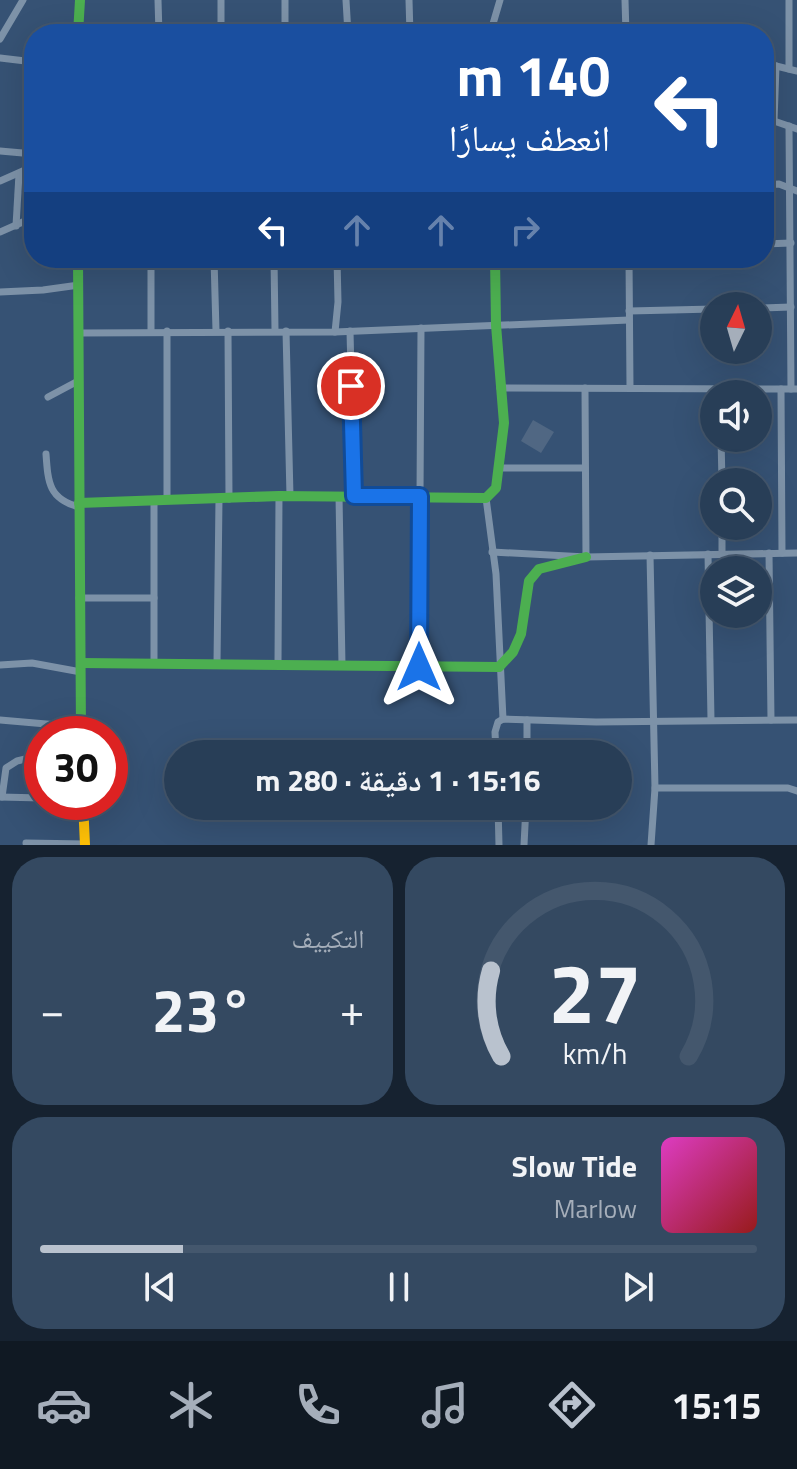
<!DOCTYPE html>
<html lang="ar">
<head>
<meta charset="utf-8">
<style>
  body { margin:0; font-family:"Titillium Web","Noto Naskh Arabic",sans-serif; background:#344961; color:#f1f3f6; direction:rtl; height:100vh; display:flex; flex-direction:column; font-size:30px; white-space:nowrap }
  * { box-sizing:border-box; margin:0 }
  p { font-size:26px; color:#a5aeba }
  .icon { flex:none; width:44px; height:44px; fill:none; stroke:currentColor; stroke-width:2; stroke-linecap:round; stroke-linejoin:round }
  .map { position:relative; height:845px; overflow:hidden; direction:ltr }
  .details { display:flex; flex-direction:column; gap:12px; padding:12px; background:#162230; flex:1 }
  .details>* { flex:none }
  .hud { position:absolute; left:24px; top:24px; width:750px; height:244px; border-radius:32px; box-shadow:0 8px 32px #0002,0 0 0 2px #44576d; direction:rtl; background:#1a4fa0; color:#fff; overflow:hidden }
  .needle { width:52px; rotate:5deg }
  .fabs { position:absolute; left:700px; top:292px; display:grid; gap:16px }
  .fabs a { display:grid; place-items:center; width:72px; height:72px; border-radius:50%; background:#283e57; box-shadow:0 8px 32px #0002,0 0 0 2px #44576d; font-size:40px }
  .speed { position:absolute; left:24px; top:716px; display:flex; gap:16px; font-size:40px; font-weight:700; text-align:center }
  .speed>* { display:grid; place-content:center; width:104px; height:104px; border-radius:50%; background:#283e57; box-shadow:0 8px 32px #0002,0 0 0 2px #44576d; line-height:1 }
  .speed .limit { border:12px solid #d22; background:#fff; color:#111 }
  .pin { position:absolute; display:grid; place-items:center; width:68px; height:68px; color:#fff; margin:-34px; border:4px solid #fff; border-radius:50%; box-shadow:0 2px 8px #0007 }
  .me { position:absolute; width:88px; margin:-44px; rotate:0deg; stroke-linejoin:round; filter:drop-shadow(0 0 6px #0008) }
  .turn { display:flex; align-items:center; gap:28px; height:168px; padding:0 32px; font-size:36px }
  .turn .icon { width:104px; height:104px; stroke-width:2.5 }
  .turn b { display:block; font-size:56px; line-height:68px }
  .lanes { display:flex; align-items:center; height:76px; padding:0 32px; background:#0003; justify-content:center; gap:40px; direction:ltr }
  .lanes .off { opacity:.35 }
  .big { font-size:60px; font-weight:700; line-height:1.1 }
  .details .card { flex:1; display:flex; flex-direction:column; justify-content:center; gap:12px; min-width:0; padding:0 28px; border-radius:32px; background:#344961 }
  .details .dial { align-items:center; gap:0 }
  .dial svg { height:208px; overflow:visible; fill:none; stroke:#44576d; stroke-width:7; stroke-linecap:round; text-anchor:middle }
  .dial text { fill:#f1f3f6; stroke:none }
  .song { display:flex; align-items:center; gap:24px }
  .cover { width:96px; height:96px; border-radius:12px; background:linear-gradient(135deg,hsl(310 70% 55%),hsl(0 70% 35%)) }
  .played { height:8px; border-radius:4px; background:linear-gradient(90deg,#b9c2ce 20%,#44576d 20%) }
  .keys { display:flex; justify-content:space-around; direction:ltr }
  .heat { display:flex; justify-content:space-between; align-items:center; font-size:44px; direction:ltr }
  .details .tiles { flex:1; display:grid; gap:12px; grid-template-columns:1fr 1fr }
  .card:last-child { grid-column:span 2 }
  .trip { position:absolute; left:164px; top:740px; width:468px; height:80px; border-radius:40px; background:#283e57; box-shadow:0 8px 32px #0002,0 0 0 2px #44576d; font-weight:700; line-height:80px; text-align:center; direction:rtl }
  .menu { display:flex; height:128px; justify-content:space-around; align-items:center; background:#101923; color:#a5aeba }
  .menu .icon { width:56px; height:56px }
  .menu .current { color:#b9c2ce }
  .menu b { font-size:36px; color:#f1f3f6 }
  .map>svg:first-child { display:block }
</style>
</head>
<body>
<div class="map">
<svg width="797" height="845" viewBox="0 0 797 845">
  <rect width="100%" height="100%" fill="#365274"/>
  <path fill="#506783" d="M533,420l21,12 -13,21 -20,-12z"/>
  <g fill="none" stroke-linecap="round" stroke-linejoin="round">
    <g stroke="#7d92a8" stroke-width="7">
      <path d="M158,0l1,34"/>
      <path d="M221,0v34"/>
      <path d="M285,0v34"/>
      <path d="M346,0l2,34"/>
      <path d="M409,0l1,34"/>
      <path d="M625,0l1,34"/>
      <path d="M789,0v69"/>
      <path d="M490,34l10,-34"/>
      <path d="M0,39l23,-39"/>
      <path d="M0,58l34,4"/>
      <path d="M764,63l33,8"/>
      <path d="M764,121h10l23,8"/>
      <path d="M774,121l2,-55"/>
      <path d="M789,126l2,263"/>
      <path d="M0,151l34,3"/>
      <path d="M0,181l34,-15"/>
      <path d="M764,185l15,-1 18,7"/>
      <path d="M16,226l3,-52"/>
      <path d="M0,232l34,-15"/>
      <path d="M764,244l27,-1"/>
      <path d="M214,258l2,73"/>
      <path d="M274,258l1,72"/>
      <path d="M629,258l1,130"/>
      <path d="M495,260l134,-1"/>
      <path d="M151,263l63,1"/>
      <path d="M0,292l43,-2 36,-5"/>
      <path d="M758,308l33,-1"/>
      <path d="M629,311l85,-2"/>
      <path d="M151,331v-73"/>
      <path d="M167,331v169"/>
      <path d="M228,331l1,168"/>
      <path d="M286,331l4,165"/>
      <path d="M350,331l4,165"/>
      <path d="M335,332l3,-30 -1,-44"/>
      <path d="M79,333l256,-1 294,-12"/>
      <path d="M500,388l297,1"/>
      <path d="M585,388l1,169"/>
      <path d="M781,389l1,164"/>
      <path d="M48,397l30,-16"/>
      <path d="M721,438l1,44"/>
      <path d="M46,454c2,29 3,45 33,53"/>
      <path d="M500,468h85"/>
      <path d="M339,496l3,169"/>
      <path d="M486,498l10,76 7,145"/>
      <path d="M154,502v160"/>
      <path d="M722,526v28"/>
      <path d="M492,552l94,5 211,-4"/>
      <path d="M769,553l2,167"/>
      <path d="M708,554l3,166"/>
      <path d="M650,555l5,233 -4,57"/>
      <path d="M79,598h75"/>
      <path d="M217,663l2,-164"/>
      <path d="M278,664l1,-168"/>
      <path d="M0,665l32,-2 49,9"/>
      <path d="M419,667l2,-339"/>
      <path d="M0,720l81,7"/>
      <path d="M496,754l-1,-22 3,-10 5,-3 93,3 201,-2"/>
      <path d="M527,754v-34"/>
      <path d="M655,788h133l9,3"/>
      <path d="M0,797l42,1"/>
      <path d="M2,797l4,-29 11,-7 25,-6"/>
      <path d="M498,806l1,39"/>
      <path d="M26,843l59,1"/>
      <path d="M524,845l2,-39"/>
    </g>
    <g stroke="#4caf50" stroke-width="10">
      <path d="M78,34l2,-34"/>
      <path d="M78,258l3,476"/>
      <path d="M79,503l200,-7 207,2 10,-10 8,-65 -8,-98 -1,-67"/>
      <path d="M81,663l418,4 14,-15 8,-18 8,-53 10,-12 47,-12"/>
    </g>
    <path stroke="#ffc107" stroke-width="10" d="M83,802l2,43"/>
  </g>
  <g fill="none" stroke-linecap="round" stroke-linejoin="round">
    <g stroke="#114b97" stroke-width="20">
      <path id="route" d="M351,386l3,110h66l-1,171"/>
    </g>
    <use href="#route" stroke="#1a73e8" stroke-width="14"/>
  </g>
</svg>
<div class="fabs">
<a><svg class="needle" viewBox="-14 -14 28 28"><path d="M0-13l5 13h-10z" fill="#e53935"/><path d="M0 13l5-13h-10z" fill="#a5aeba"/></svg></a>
<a><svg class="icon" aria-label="sound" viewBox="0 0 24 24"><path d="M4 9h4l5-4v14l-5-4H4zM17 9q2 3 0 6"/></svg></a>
<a><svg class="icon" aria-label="search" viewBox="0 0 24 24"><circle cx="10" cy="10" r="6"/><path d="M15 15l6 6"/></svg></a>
<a><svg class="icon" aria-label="layers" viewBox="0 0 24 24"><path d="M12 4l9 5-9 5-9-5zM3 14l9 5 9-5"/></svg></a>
</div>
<div class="speed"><div class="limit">30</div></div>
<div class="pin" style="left:351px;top:386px;background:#d93025"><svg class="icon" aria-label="arrive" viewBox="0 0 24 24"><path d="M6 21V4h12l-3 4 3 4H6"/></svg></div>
<svg class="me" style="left:419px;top:667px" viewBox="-20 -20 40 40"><path d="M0-17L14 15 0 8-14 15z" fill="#1a73e8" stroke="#fff" stroke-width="4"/></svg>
<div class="trip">15:16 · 1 دقيقة · 280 m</div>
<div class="hud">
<div class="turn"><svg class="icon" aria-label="left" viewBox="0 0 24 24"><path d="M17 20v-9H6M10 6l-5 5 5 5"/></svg><div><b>140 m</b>انعطف يسارًا</div></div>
<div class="lanes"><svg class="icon" aria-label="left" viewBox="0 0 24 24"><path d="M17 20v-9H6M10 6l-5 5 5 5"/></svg><svg class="icon off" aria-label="ahead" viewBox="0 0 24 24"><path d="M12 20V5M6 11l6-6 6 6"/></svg><svg class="icon off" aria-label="ahead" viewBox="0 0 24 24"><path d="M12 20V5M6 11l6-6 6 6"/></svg><svg class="icon off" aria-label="right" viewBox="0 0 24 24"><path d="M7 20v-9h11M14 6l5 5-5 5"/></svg></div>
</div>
</div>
<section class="details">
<div class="tiles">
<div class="card dial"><svg viewBox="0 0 100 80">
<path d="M14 69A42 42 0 1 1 86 69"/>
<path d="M14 69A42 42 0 0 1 10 36" stroke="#b9c2ce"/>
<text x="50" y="56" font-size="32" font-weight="700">27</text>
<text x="50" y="72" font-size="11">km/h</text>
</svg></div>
<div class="card"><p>التكييف</p>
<div class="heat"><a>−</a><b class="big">23°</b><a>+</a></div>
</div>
<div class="card">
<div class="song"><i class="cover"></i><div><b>Slow Tide</b><p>Marlow</p></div></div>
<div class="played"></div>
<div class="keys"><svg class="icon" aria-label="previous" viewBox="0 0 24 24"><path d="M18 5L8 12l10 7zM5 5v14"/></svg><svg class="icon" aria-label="pause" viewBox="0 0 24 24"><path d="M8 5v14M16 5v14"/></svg><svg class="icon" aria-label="next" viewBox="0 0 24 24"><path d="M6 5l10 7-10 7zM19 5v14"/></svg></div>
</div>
</div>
</section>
<nav class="menu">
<b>15:15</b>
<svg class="icon current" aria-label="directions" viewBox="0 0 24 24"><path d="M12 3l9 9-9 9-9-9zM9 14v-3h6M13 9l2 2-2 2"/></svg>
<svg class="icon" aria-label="music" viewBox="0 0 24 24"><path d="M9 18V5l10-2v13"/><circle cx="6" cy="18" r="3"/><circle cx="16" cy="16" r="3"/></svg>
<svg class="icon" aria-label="phone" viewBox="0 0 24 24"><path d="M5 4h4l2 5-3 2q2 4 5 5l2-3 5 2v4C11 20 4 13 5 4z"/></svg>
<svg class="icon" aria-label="climate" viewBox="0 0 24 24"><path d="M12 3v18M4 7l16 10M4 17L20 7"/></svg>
<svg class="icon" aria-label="car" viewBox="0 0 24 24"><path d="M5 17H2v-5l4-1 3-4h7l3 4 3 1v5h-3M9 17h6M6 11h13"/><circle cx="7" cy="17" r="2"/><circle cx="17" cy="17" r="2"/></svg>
</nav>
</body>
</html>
